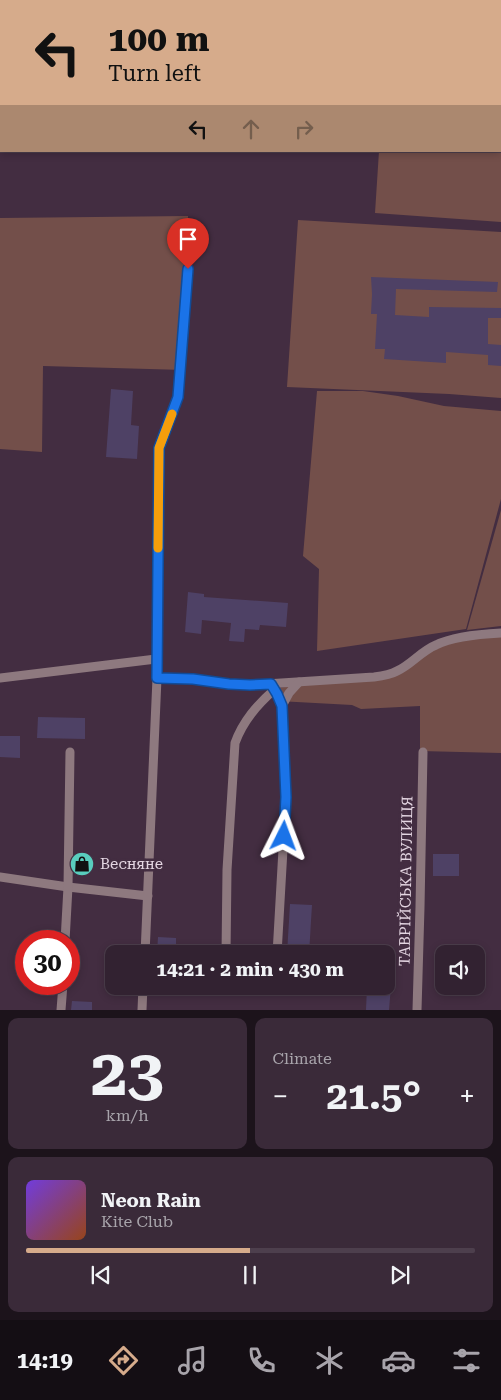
<!DOCTYPE html>
<html lang="en">
<head>
<meta charset="utf-8">
<style>
  body { margin:0; font-family:"Roboto Serif",serif; background:#3a2a39; color:#f1f3f6; height:100vh; display:flex; flex-direction:column; font-size:19px; white-space:nowrap }
  * { box-sizing:border-box; margin:0 }
  p { font-size:16px; color:#a8a4ab }
  .icon { flex:none; width:28px; height:28px; fill:none; stroke:currentColor; stroke-width:2; stroke-linecap:round; stroke-linejoin:round }
  .map { position:relative; height:1010px; overflow:hidden }
  .panel { display:flex; flex-direction:column; gap:8px; padding:8px; background:#1c131b; flex:1 }
  .panel>* { flex:none }
  .top-card { position:absolute; left:0px; top:0px; width:501px; height:152px; box-shadow:0 2px 8px #0003,0 0 0 1px #4d3f4d; background:#d6ab8b; color:#111; overflow:hidden }
  .controls { position:absolute; left:435px; top:945px; display:grid; gap:10px }
  .controls a { display:grid; place-items:center; width:50px; height:50px; border-radius:10px; background:#322231; box-shadow:0 2px 8px #0003,0 0 0 1px #4d3f4d; font-size:25px }
  .speed { position:absolute; left:15px; top:930px; display:flex; gap:10px; font-size:25px; font-weight:700; text-align:center }
  .speed>* { display:grid; place-content:center; width:65px; height:65px; border-radius:50%; background:#322231; box-shadow:0 2px 8px #0003,0 0 0 1px #4d3f4d; line-height:1 }
  .speed .limit { border:8px solid #d22; background:#fff; color:#111 }
  .pin { position:absolute; display:grid; place-items:center; width:42px; height:42px; color:#fff; margin:-51px -21px; border-radius:50% 50% 50% 0; rotate:-45deg; box-shadow:0 0 5px #0007 }
  .pin .icon { rotate:45deg }
  .me { position:absolute; width:55px; margin:-28px; rotate:3deg; stroke-linejoin:round; filter:drop-shadow(0 0 4px #0008) }
  .turn { display:flex; align-items:center; gap:18px; height:105px; padding:0 25px; font-size:22px }
  .turn .icon { width:65px; height:65px; stroke-width:2.5 }
  .turn b { display:block; font-size:35px; line-height:42px }
  .lanes { display:flex; align-items:center; height:48px; padding:0 25px; background:#0003; justify-content:center; gap:25px; direction:ltr }
  .lanes .off { opacity:.35 }
  .big { font-size:38px; font-weight:700; line-height:1.1 }
  .panel .tile { flex:1; display:flex; flex-direction:column; justify-content:center; gap:8px; min-width:0; padding:0 18px; border-radius:10px; background:#3a2a39 }
  .panel .dial { align-items:center; gap:0 }
  .dial b { font-size:65px; line-height:1 }
  .song { display:flex; align-items:center; gap:15px }
  .cover { width:60px; height:60px; border-radius:8px; background:linear-gradient(135deg,hsl(260 70% 55%),hsl(20 70% 35%)) }
  .played { height:5px; border-radius:2px; background:linear-gradient(90deg,#d6ab8b 50%,#4d3f4d 50%) }
  .keys { display:flex; justify-content:space-around; direction:ltr }
  .heat { display:flex; justify-content:space-between; align-items:center; font-size:28px; direction:ltr }
  .panel .tiles { flex:1; display:grid; gap:8px; grid-template-columns:1fr 1fr }
  .tile:last-child { grid-column:span 2 }
  .trip { position:absolute; left:105px; top:945px; width:290px; height:50px; border-radius:10px; background:#322231; box-shadow:0 2px 8px #0003,0 0 0 1px #4d3f4d; font-weight:700; line-height:50px; text-align:center }
  .tabs { display:flex; height:80px; justify-content:space-around; align-items:center; background:#140e14; color:#a8a4ab }
  .tabs .icon { width:35px; height:35px }
  .tabs .on { color:#d6ab8b }
  .tabs b { font-size:22px; color:#f1f3f6 }
  .map>svg:first-child { display:block }
</style>
</head>
<body>
<div class="map">
<svg width="501" height="1010" viewBox="0 0 501 1010">
  <rect width="100%" height="100%" fill="#432d41"/>
  <g fill="#734f4a">
    <path d="M500,75h1v147l-126,-9 4,-62h121z"/>
    <path d="M188,216l-4,154 -141,-4 -1,86 -42,-3v-231z"/>
    <path d="M298,220l203,12v166l-52,-4 -162,-7z"/>
    <path d="M317,391h46l35,5 46,10 57,5v88l-35,130 -149,22 2,-82 -16,-13z"/>
    <path d="M501,510v116l-34,4z"/>
    <path d="M501,635v118l-81,-2v-45l-59,3 -9,-4 -74,-4 -2,-13 114,-12 52,-33z"/>
  </g>
  <g fill="#4e4165">
    <path d="M371,277l127,5 -1,10 -101,-3 -1,26 34,2v-10l72,1v10h-13v26l13,1v21l-13,-1v-10l-42,-3v11l-62,-4 1,-10h-10l2,-35h-6l1,-20z"/>
    <path d="M111,389l22,2 -2,34 8,1 -2,33 -31,-2z"/>
    <path d="M188,592l16,2v3l84,6 -2,24 -26,-2 -1,5 -14,-1 -1,13 -15,-1 2,-18 -29,-3 -1,14 -16,-2z"/>
    <path d="M38,717l47,1v21l-48,-1z"/>
    <path d="M0,736h20v22l-20,-1z"/>
    <rect x="433" y="854" width="26" height="22"/>
    <path d="M290,904l22,1 -3,49h-22z"/>
    <path d="M158,937l18,1v16h-19z"/>
    <path d="M367,986h24l-2,24h-23z"/>
    <path d="M72,1001l20,1v8h-21z"/>
  </g>
  <g fill="none" stroke-linecap="round" stroke-linejoin="round">
    <g stroke="#8e797f" stroke-width="9">
      <path d="M0,678l156,-19"/>
      <path d="M157,678l36,1 36,5 21,1 124,-8c8,-1 16,-2 23,-6 14,-6 24,-20 39,-26 18,-9 45,-11 65,-12"/>
      <path d="M271,685l6,9 5,12 4,91 -9,157"/>
      <path d="M282,706l7,-13 10,-11"/>
      <path d="M0,877l68,10 80,9"/>
      <path d="M65,941l3,-54 2,-135"/>
      <path d="M145,954l12,-276 2,-231 19,-50 10,-128"/>
      <path d="M226,954l1,-84 8,-127c8,-22 22,-38 40,-54"/>
      <path d="M143,988l125,2 5,-4"/>
      <path d="M61,1010l2,-26"/>
      <path d="M142,1010l1,-24"/>
      <path d="M417,1010l3,-103 3,-155"/>
    </g>
  </g>
  <g fill="none" stroke-linecap="round" stroke-linejoin="round">
    <g stroke="#114b97" stroke-width="12">
      <path id="route" d="M188,269l-10,128 -19,51 -2,230 36,1 36,5 21,1 21,-1 6,10 5,12 4,91 -2,39"/>
    </g>
    <use href="#route" stroke="#1a73e8" stroke-width="9"/>
    <path stroke="#f59e0b" stroke-width="9" d="M158,548l1,-100 13,-34"/>
  </g>
  <defs>
    <g id="shop-disc" transform="scale(1.25)"><circle r="9.5" fill="#59cebe" stroke="#432d41"/><path d="M-5-2.5h2.3a2.7 3.5 0 0 1 5.4 0H5L5.5 6h-11ZM-1.5-2.5h3a1.5 2.3 0 0 0-3 0Z" fill="#111"/></g>
  </defs>
  <g fill-rule="evenodd">
    <use href="#shop-disc" x="82" y="864"/>
  </g>
  <g text-anchor="middle" stroke-width="5" stroke-linejoin="round" paint-order="stroke">
    <g font-size="15" fill="#e4d6e2" stroke="#432d41" text-anchor="start">
      <text x="100" y="869">Весняне</text>
    </g>
    <g font-size="15" fill="#e4d6e2" stroke="#432d41">
      <text transform="translate(406 881) rotate(-89)" y="5">ТАВРІЙСЬКА ВУЛИЦЯ</text>
    </g>
  </g>
</svg>
<div class="controls">
<a><svg class="icon" aria-label="sound" viewBox="0 0 24 24"><path d="M4 9h4l5-4v14l-5-4H4zM17 9q2 3 0 6"/></svg></a>
</div>
<div class="speed"><div class="limit">30</div></div>
<div class="pin" style="left:188px;top:269px;background:#d93025"><svg class="icon" aria-label="arrive" viewBox="0 0 24 24"><path d="M6 21V4h12l-3 4 3 4H6"/></svg></div>
<svg class="me" style="left:284px;top:836px" viewBox="-20 -20 40 40"><path d="M0-17L14 15 0 8-14 15z" fill="#1a73e8" stroke="#fff" stroke-width="4"/></svg>
<div class="trip">14:21 · 2 min · 430 m</div>
<div class="top-card">
<div class="turn"><svg class="icon" aria-label="left" viewBox="0 0 24 24"><path d="M17 20v-9H6M10 6l-5 5 5 5"/></svg><div><b>100 m</b>Turn left</div></div>
<div class="lanes"><svg class="icon" aria-label="left" viewBox="0 0 24 24"><path d="M17 20v-9H6M10 6l-5 5 5 5"/></svg><svg class="icon off" aria-label="ahead" viewBox="0 0 24 24"><path d="M12 20V5M6 11l6-6 6 6"/></svg><svg class="icon off" aria-label="right" viewBox="0 0 24 24"><path d="M7 20v-9h11M14 6l5 5-5 5"/></svg></div>
</div>
</div>
<section class="panel">
<div class="tiles">
<div class="tile dial"><b>23</b><p>km/h</p></div>
<div class="tile"><p>Climate</p>
<div class="heat"><a>−</a><b class="big">21.5°</b><a>+</a></div>
</div>
<div class="tile">
<div class="song"><i class="cover"></i><div><b>Neon Rain</b><p>Kite Club</p></div></div>
<div class="played"></div>
<div class="keys"><svg class="icon" aria-label="previous" viewBox="0 0 24 24"><path d="M18 5L8 12l10 7zM5 5v14"/></svg><svg class="icon" aria-label="pause" viewBox="0 0 24 24"><path d="M8 5v14M16 5v14"/></svg><svg class="icon" aria-label="next" viewBox="0 0 24 24"><path d="M6 5l10 7-10 7zM19 5v14"/></svg></div>
</div>
</div>
</section>
<nav class="tabs">
<b>14:19</b>
<svg class="icon on" aria-label="directions" viewBox="0 0 24 24"><path d="M12 3l9 9-9 9-9-9zM9 14v-3h6M13 9l2 2-2 2"/></svg>
<svg class="icon" aria-label="music" viewBox="0 0 24 24"><path d="M9 18V5l10-2v13"/><circle cx="6" cy="18" r="3"/><circle cx="16" cy="16" r="3"/></svg>
<svg class="icon" aria-label="phone" viewBox="0 0 24 24"><path d="M5 4h4l2 5-3 2q2 4 5 5l2-3 5 2v4C11 20 4 13 5 4z"/></svg>
<svg class="icon" aria-label="climate" viewBox="0 0 24 24"><path d="M12 3v18M4 7l16 10M4 17L20 7"/></svg>
<svg class="icon" aria-label="car" viewBox="0 0 24 24"><path d="M5 17H2v-5l4-1 3-4h7l3 4 3 1v5h-3M9 17h6M6 11h13"/><circle cx="7" cy="17" r="2"/><circle cx="17" cy="17" r="2"/></svg>
<svg class="icon" aria-label="filters" viewBox="0 0 24 24"><path d="M4 7h16M4 17h16"/><circle cx="9" cy="7" r="2"/><circle cx="15" cy="17" r="2"/></svg>
</nav>
</body>
</html>
